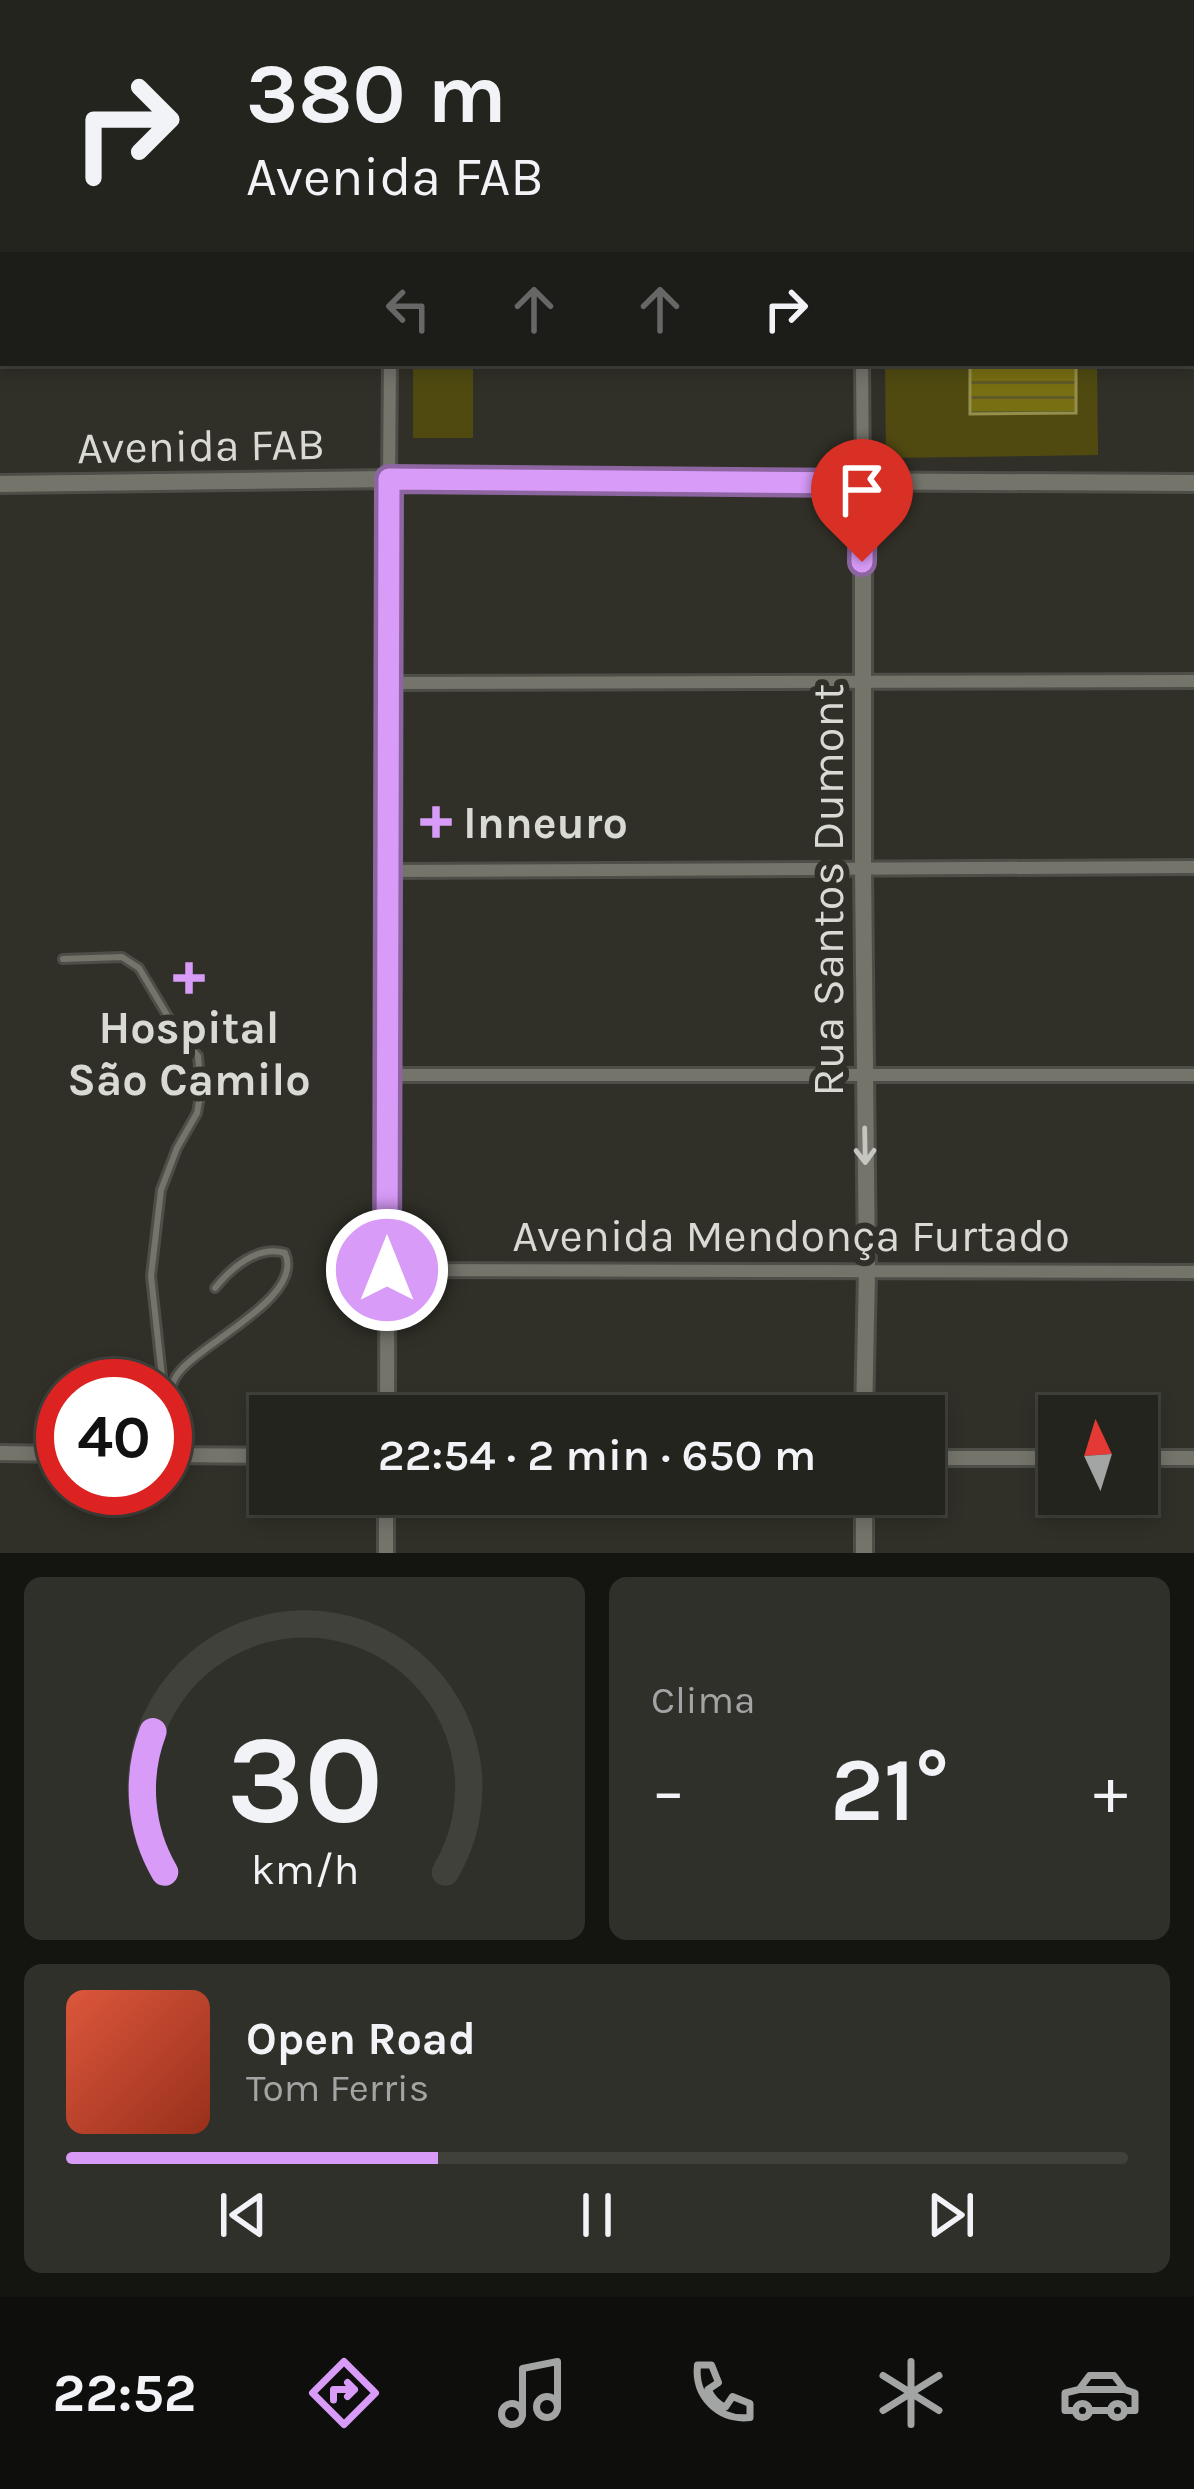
<!DOCTYPE html>
<html lang="pt">
<head>
<meta charset="utf-8">
<style>
  body { margin:0; font-family:Karla,sans-serif; background:#30302b; color:#f1f3f6; height:100vh; display:flex; flex-direction:column; font-size:45px; white-space:nowrap }
  * { box-sizing:border-box; margin:0 }
  p { font-size:39px; color:#a3a4a4 }
  .icon { flex:none; width:66px; height:66px; fill:none; stroke:currentColor; stroke-width:2; stroke-linecap:round; stroke-linejoin:round }
  .map { position:relative; height:1553px; overflow:hidden }
  .panel { display:flex; flex-direction:column; gap:24px; padding:24px; background:#141410; flex:1 }
  .panel>* { flex:none }
  .banner { position:absolute; left:0px; top:0px; width:1194px; height:366px; box-shadow:0 6px 18px #0003,0 0 0 3px #41413c; background:#24241e; color:#f1f3f6; overflow:hidden }
  .needle { width:78px; rotate:356deg }
  .fabs { position:absolute; left:1038px; top:1395px; display:grid; gap:24px }
  .fabs a { display:grid; place-items:center; width:120px; height:120px; border-radius:0px; background:#24241e; box-shadow:0 6px 18px #0003,0 0 0 3px #41413c; font-size:60px }
  .speed { position:absolute; left:36px; top:1359px; display:flex; gap:24px; font-size:60px; font-weight:700; text-align:center }
  .speed>* { display:grid; place-content:center; width:156px; height:156px; border-radius:50%; background:#24241e; box-shadow:0 6px 18px #0003,0 0 0 3px #41413c; line-height:1 }
  .speed .limit { border:18px solid #d22; background:#fff; color:#111 }
  .pin { position:absolute; display:grid; place-items:center; width:102px; height:102px; color:#fff; margin:-123px -51px; border-radius:50% 50% 50% 0; rotate:-45deg; box-shadow:0 0 12px #0007 }
  .pin .icon { rotate:45deg }
  .me { position:absolute; width:132px; margin:-66px; rotate:0deg; stroke-linejoin:round; filter:drop-shadow(0 0 9px #0008) }
  .turn { display:flex; align-items:center; gap:42px; height:252px; padding:0 48px; font-size:54px }
  .turn .icon { width:156px; height:156px; stroke-width:2.5 }
  .turn b { display:block; font-size:84px; line-height:102px }
  .lanes { display:flex; align-items:center; height:114px; padding:0 48px; background:#0003; justify-content:center; gap:60px; direction:ltr }
  .lanes .off { opacity:.35 }
  .big { font-size:90px; font-weight:600; line-height:1.1 }
  .panel .card { flex:1; display:flex; flex-direction:column; justify-content:center; gap:18px; min-width:0; padding:0 42px; border-radius:18px; background:#30302b }
  .panel .dial { align-items:center; gap:0 }
  .dial svg { height:312px; overflow:visible; fill:none; stroke:#41413c; stroke-width:7; stroke-linecap:round; text-anchor:middle }
  .dial text { fill:#f1f3f6; stroke:none }
  .song { display:flex; align-items:center; gap:36px }
  .cover { width:144px; height:144px; border-radius:18px; background:linear-gradient(135deg,hsl(10 70% 55%),hsl(10 70% 35%)) }
  .played { height:12px; border-radius:6px; background:linear-gradient(90deg,#d89bf8 35%,#41413c 35%) }
  .keys { display:flex; justify-content:space-around; direction:ltr }
  .heat { display:flex; justify-content:space-between; align-items:center; font-size:66px; direction:ltr }
  .panel .tiles { flex:1; display:grid; gap:24px; grid-template-columns:1fr 1fr }
  .card:last-child { grid-column:span 2 }
  .trip { position:absolute; left:249px; top:1395px; width:696px; height:120px; border-radius:0px; background:#24241e; box-shadow:0 6px 18px #0003,0 0 0 3px #41413c; font-weight:600; line-height:120px; text-align:center }
  .tabs { display:flex; height:192px; justify-content:space-around; align-items:center; background:#0e0e0c; color:#a3a4a4 }
  .tabs .icon { width:84px; height:84px }
  .tabs .selected { color:#d89bf8 }
  .tabs b { font-size:54px; color:#f1f3f6 }
  .map>svg:first-child { display:block }
</style>
</head>
<body>
<div class="map">
<svg width="1194" height="1553" viewBox="0 0 1194 1553">
  <defs>
    <pattern id="water-rules" width="6" height="5" patternUnits="userSpaceOnUse" patternTransform="scale(3)"><rect width="6" height="5" fill="#786f12"/><path d="M0 2.5h6" fill="none" stroke="#5f5a27"/></pattern>
  </defs>
  <rect width="100%" height="100%" fill="#303028"/>
  <g fill="#504a11">
    <rect x="413" y="363" width="60" height="75"/>
    <path d="M885,363h212l1,92 -212,3z"/>
  </g>
  <path fill="url(#water-rules)" stroke="#958f4c" stroke-width="3" d="M970,363h106v50l-106,1z"/>
  <g fill="none" stroke-linecap="round" stroke-linejoin="round">
    <g stroke="#4e4e48" stroke-width="12">
      <g id="service">
        <path d="M63,959l59,-2 17,11 40,67 19,21 3,34 -4,23 -20,35 -16,42 -10,86 12,110"/>
        <path d="M165,1402c4,-8 7,-20 12,-27 22,-32 128,-77 108,-122 -28,-8 -54,15 -70,35"/>
      </g>
    </g>
    <g stroke="#4e4e48" stroke-width="18">
      <g id="minor">
        <path d="M862,3v-3"/>
        <path d="M1191,100h3"/>
        <path d="M0,102h3"/>
        <path d="M1191,290h3"/>
        <path d="M0,292h3"/>
        <path d="M862,363l1,120"/>
        <path d="M389,479l1,-116"/>
        <path d="M389,683l805,-2"/>
        <path d="M388,871l806,-4"/>
        <path d="M388,1075h806"/>
        <path d="M387,1270l807,2"/>
      </g>
    </g>
    <g stroke="#4e4e48" stroke-width="20">
      <g id="tertiary">
        <path d="M387,1416l2,-937"/>
        <path d="M0,1453l63,1"/>
        <path d="M165,1455l105,1"/>
        <path d="M924,1458h135"/>
        <path d="M1137,1458h57"/>
        <path d="M386,1553v-59"/>
      </g>
    </g>
    <g stroke="#4e4e48" stroke-width="22">
      <g id="secondary">
        <path d="M863,483v385l4,404 -3,144"/>
        <path d="M0,484l389,-5 805,4"/>
        <path d="M864,1494v59"/>
      </g>
    </g>
    <use href="#service" stroke="#74746b" stroke-width="6"/>
    <use href="#minor" stroke="#74746b" stroke-width="12"/>
    <use href="#tertiary" stroke="#74746b" stroke-width="14"/>
    <use href="#secondary" stroke="#74746b" stroke-width="16"/>
  </g>
  <defs><path id="oneway-shaft" d="M-6 0H5M1.5-3L5.5 0L1.5 3" fill="none" stroke-width="1.6" stroke-linecap="round" stroke-linejoin="round" transform="scale(3)"/></defs>
  <use stroke="#c6c6c0" href="#oneway-shaft" transform="translate(865 1146) rotate(89)"/>
  <g fill="none" stroke-linecap="round" stroke-linejoin="round">
    <g stroke="#8c65a1" stroke-width="30">
      <path id="route" d="M387,1270l2,-791 474,4 -1,79"/>
    </g>
    <use href="#route" stroke="#d89bf8" stroke-width="21"/>
  </g>
  <g fill="#d89bf8" stroke="#303028" stroke-width="4.5">
    <path d="M430 804h12v12h12v12h-12v12h-12v-12h-12v-12h12z"/>
    <path d="M183 960h12v12h12v12h-12v12h-12v-12h-12v-12h12z"/>
  </g>
  <g text-anchor="middle" stroke-width="12" stroke-linejoin="round" paint-order="stroke">
    <g font-size="45" fill="#dadad5" stroke="#303028">
      <text transform="translate(201 445) rotate(-1)" y="16">Avenida FAB</text>
      <text transform="translate(827 890) rotate(-90)" y="16">Rua Santos Dumont</text>
      <text x="791" y="1251">Avenida Mendonça Furtado</text>
    </g>
    <g font-size="45" font-weight="bold" fill="#dadad5" stroke="#303028" text-anchor="start">
      <text x="463" y="838">Inneuro</text>
      <text x="189" y="1043" text-anchor="middle">Hospital<tspan x="189" dy="52">São Camilo</tspan></text>
    </g>
  </g>
</svg>
<div class="fabs">
<a><svg class="needle" viewBox="-14 -14 28 28"><path d="M0-13l5 13h-10z" fill="#e53935"/><path d="M0 13l5-13h-10z" fill="#a3a4a4"/></svg></a>
</div>
<div class="speed"><div class="limit">40</div></div>
<div class="pin" style="left:862px;top:562px;background:#d93025"><svg class="icon" aria-label="arrive" viewBox="0 0 24 24"><path d="M6 21V4h12l-3 4 3 4H6"/></svg></div>
<svg class="me" style="left:387px;top:1270px" viewBox="-20 -20 40 40"><circle r="17" fill="#d89bf8" stroke="#fff" stroke-width="3"/><path d="M0-11L8 9 0 5-8 9z" fill="#fff"/></svg>
<div class="trip">22:54 · 2 min · 650 m</div>
<div class="banner">
<div class="turn"><svg class="icon" aria-label="right" viewBox="0 0 24 24"><path d="M7 20v-9h11M14 6l5 5-5 5"/></svg><div><b>380 m</b>Avenida FAB</div></div>
<div class="lanes"><svg class="icon off" aria-label="left" viewBox="0 0 24 24"><path d="M17 20v-9H6M10 6l-5 5 5 5"/></svg><svg class="icon off" aria-label="ahead" viewBox="0 0 24 24"><path d="M12 20V5M6 11l6-6 6 6"/></svg><svg class="icon off" aria-label="ahead" viewBox="0 0 24 24"><path d="M12 20V5M6 11l6-6 6 6"/></svg><svg class="icon" aria-label="right" viewBox="0 0 24 24"><path d="M7 20v-9h11M14 6l5 5-5 5"/></svg></div>
</div>
</div>
<section class="panel">
<div class="tiles">
<div class="card dial"><svg viewBox="0 0 100 80">
<path d="M14 69A42 42 0 1 1 86 69"/>
<path d="M14 69A42 42 0 0 1 11 33" stroke="#d89bf8"/>
<text x="50" y="56" font-size="32" font-weight="700">30</text>
<text x="50" y="72" font-size="11">km/h</text>
</svg></div>
<div class="card"><p>Clima</p>
<div class="heat"><a>−</a><b class="big">21°</b><a>+</a></div>
</div>
<div class="card">
<div class="song"><i class="cover"></i><div><b>Open Road</b><p>Tom Ferris</p></div></div>
<div class="played"></div>
<div class="keys"><svg class="icon" aria-label="previous" viewBox="0 0 24 24"><path d="M18 5L8 12l10 7zM5 5v14"/></svg><svg class="icon" aria-label="pause" viewBox="0 0 24 24"><path d="M8 5v14M16 5v14"/></svg><svg class="icon" aria-label="next" viewBox="0 0 24 24"><path d="M6 5l10 7-10 7zM19 5v14"/></svg></div>
</div>
</div>
</section>
<nav class="tabs">
<b>22:52</b>
<svg class="icon selected" aria-label="directions" viewBox="0 0 24 24"><path d="M12 3l9 9-9 9-9-9zM9 14v-3h6M13 9l2 2-2 2"/></svg>
<svg class="icon" aria-label="music" viewBox="0 0 24 24"><path d="M9 18V5l10-2v13"/><circle cx="6" cy="18" r="3"/><circle cx="16" cy="16" r="3"/></svg>
<svg class="icon" aria-label="phone" viewBox="0 0 24 24"><path d="M5 4h4l2 5-3 2q2 4 5 5l2-3 5 2v4C11 20 4 13 5 4z"/></svg>
<svg class="icon" aria-label="climate" viewBox="0 0 24 24"><path d="M12 3v18M4 7l16 10M4 17L20 7"/></svg>
<svg class="icon" aria-label="car" viewBox="0 0 24 24"><path d="M5 17H2v-5l4-1 3-4h7l3 4 3 1v5h-3M9 17h6M6 11h13"/><circle cx="7" cy="17" r="2"/><circle cx="17" cy="17" r="2"/></svg>
</nav>
</body>
</html>
